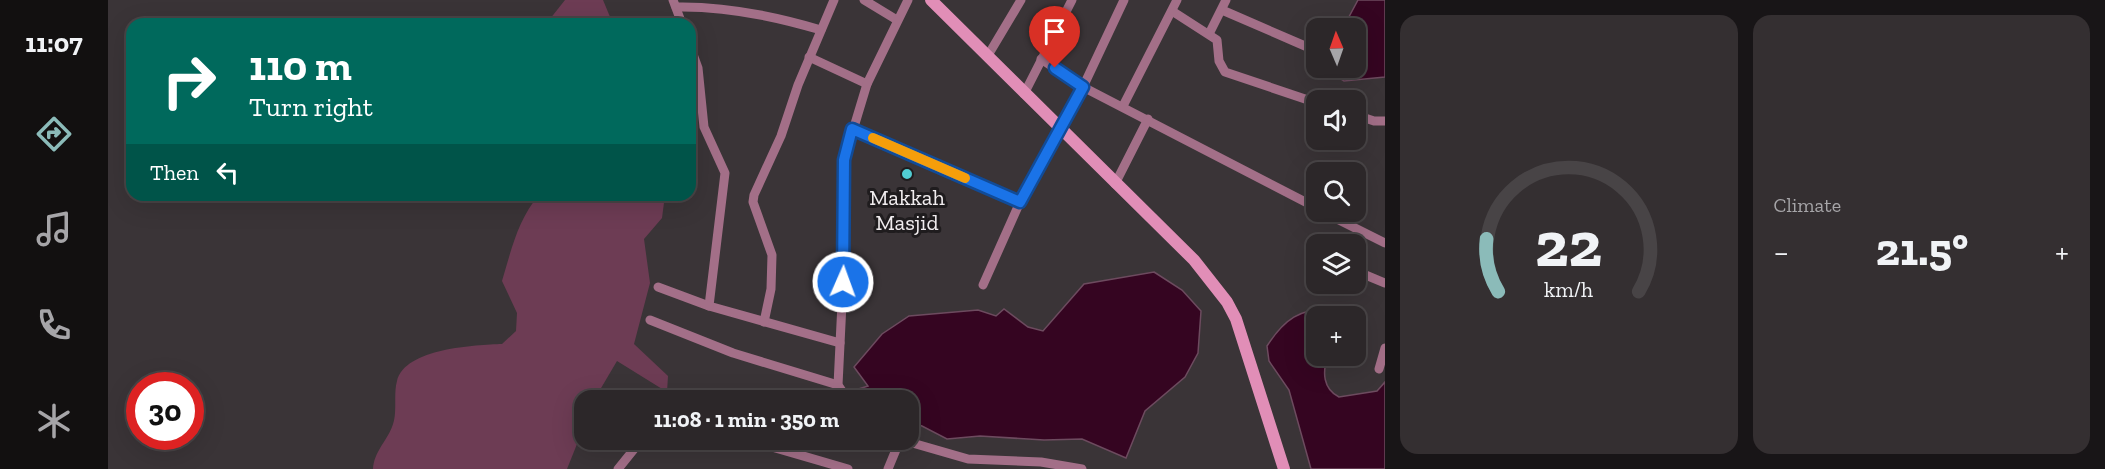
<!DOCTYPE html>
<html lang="en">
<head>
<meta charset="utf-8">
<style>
  body { margin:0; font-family:"Zilla Slab",serif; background:#342f31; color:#f1f3f6; height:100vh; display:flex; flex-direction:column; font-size:22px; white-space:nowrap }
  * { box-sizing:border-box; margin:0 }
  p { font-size:20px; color:#a6a5a8 }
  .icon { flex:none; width:33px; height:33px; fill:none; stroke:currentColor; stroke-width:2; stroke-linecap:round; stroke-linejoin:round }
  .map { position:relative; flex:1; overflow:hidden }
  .drawer { display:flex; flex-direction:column; gap:15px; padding:15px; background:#181517; width:720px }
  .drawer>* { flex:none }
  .banner { position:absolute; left:18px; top:18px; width:570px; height:183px; border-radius:18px; box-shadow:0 6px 24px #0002,0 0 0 2px #484446; background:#00695c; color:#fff; overflow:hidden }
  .needle { width:39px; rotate:358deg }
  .controls { position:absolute; left:1198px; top:18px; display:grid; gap:12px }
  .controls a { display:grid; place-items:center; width:60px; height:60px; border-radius:12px; background:#2c2729; box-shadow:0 6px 24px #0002,0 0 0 2px #484446; font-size:30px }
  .speed { position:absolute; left:18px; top:372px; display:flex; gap:12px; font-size:30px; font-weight:700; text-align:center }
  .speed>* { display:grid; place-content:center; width:78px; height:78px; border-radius:50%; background:#2c2729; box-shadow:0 6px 24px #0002,0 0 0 2px #484446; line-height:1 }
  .speed .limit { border:9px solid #d22; background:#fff; color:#111 }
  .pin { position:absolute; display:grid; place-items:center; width:51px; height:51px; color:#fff; margin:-62px -26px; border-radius:50% 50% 50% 0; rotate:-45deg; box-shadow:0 0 6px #0007 }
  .pin .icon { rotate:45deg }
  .me { position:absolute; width:66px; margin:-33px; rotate:2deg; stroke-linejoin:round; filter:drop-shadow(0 0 4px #0008) }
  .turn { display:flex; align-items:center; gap:21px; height:126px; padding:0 24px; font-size:27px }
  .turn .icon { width:78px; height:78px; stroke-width:2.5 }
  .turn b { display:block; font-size:42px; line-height:51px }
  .then { display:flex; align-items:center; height:57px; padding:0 24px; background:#0003; gap:12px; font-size:22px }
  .big { font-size:45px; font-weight:700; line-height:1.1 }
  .drawer .card { flex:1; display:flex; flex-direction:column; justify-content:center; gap:9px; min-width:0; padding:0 21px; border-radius:18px; background:#342f31 }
  .drawer .dial { align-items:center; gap:0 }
  .dial svg { height:156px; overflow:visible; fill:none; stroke:#484446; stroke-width:7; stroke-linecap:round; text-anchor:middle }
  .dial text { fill:#f1f3f6; stroke:none }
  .heat { display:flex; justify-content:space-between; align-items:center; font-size:33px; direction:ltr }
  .drawer .tiles { flex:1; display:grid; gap:15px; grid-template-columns:repeat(2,1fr) }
  .trip { position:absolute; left:466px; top:390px; width:345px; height:60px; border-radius:18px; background:#2c2729; box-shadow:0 6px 24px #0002,0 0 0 2px #484446; font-weight:700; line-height:60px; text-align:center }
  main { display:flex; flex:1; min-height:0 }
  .tab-bar { display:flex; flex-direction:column; width:108px; justify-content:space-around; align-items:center; background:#121010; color:#a6a5a8 }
  .tab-bar .icon { width:42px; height:42px }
  .tab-bar .selected { color:#8bbbb9 }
  .tab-bar b { font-size:27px; color:#f1f3f6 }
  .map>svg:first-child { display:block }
</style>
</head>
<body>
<main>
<nav class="tab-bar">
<b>11:07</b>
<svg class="icon selected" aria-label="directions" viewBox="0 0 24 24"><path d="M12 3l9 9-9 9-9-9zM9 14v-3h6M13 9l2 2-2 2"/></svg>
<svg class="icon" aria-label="music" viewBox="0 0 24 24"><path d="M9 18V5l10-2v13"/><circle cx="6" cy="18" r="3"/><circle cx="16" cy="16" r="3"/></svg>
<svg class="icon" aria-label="phone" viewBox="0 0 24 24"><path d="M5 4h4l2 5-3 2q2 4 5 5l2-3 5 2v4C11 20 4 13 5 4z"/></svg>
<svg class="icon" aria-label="climate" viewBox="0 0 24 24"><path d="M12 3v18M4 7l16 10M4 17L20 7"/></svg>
</nav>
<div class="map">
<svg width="1277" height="469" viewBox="0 0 1277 469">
  <rect width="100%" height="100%" fill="#3a3437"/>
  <g fill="#6d3c54">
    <path d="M457,0h38l10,24h-67z"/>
    <path d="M431,195h126l-3,23 -18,21 6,44 -16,61 34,32 -1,16 -50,-31 -23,39h-9v24l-18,45h-194c1,-17 13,-27 19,-42 6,-14 1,-32 5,-46 8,-33 79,-36 105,-37l14,-13 1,-18 -15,-32c9,-30 16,-62 37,-86z"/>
  </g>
  <g fill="#350521" stroke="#6d4b5f" stroke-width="1.5">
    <path d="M1250,0h27v77l-41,4 -11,-7 -2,-6h25v-40h-13z"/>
    <path d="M1046,272l28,18 19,21 -3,42 -13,24 -40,34 -19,47 -44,-19 -38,1 -64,-4 -33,3 -25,-13 -13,-4v-22h-42l-15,-9 16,-5 -14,-19 28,-33 27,-18 69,-6 18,6 8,-7 24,18 15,4 41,-47z"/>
    <path d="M1224,307l14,6 1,3h-30v40h11c-6,16 -5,33 11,41l38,-6 8,-9v87h-74l-22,-79 -20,-29 -2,-15c18,-28 32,-36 65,-39z"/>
  </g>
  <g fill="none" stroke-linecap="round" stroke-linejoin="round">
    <g stroke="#a36f88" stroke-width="9">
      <path d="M565,0l9,24"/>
      <path d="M756,0l33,20"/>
      <path d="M568,7c49,-1 98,9 145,23"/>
      <path d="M1114,10l90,39"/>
      <path d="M1064,11l45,29 2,21 6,11 92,31"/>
      <path d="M1101,34l17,-34"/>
      <path d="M582,46l8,22 6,59 21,46 -16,133 131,37"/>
      <path d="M701,57l58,27"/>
      <path d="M879,57l34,-57"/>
      <path d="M933,59l42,28 234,121"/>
      <path d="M916,94l48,-94"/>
      <path d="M1015,106l54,-106"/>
      <path d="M1248,115l18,6h11"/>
      <path d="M744,129l168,73 63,-115 41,-87"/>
      <path d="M1007,184l33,-65"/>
      <path d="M1215,212l62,31"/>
      <path d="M1248,271l29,12"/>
      <path d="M875,285l37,-83"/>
      <path d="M550,287l51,19"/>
      <path d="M542,320l83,33 105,32"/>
      <path d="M656,322l7,-33 1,-34 -19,-53 1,-7 27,-59 17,-51 36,-85"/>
      <path d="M1271,369l6,-21"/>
      <path d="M740,400l-10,-15 6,-123v-102l23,-76 41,-84"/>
      <path d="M640,440l100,29"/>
      <path d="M794,440l66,19 73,3 41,7"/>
      <path d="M510,469l21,-26 11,-3"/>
      <path d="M780,469l12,-29"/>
    </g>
    <path stroke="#e18eb7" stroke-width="12" d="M823,0l263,260 33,42 9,17 48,150"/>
  </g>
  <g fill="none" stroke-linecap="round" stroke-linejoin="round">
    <g stroke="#114b97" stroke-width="15">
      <path id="route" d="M735,282l1,-122 8,-31 168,73 63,-115 -28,-19"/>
    </g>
    <use href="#route" stroke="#1a73e8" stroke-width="10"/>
    <path stroke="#f59e0b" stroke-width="10" d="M765,138l92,40"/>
  </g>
  <circle fill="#51ccd2" stroke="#1f1c1e" stroke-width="2" cx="799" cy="174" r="6"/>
  <g text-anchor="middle" stroke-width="6" stroke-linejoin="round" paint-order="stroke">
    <g font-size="22" fill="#f1edef" stroke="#1f1c1e">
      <text x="799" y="205">Makkah<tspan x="799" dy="25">Masjid</tspan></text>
    </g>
  </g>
</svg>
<div class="controls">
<a><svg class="needle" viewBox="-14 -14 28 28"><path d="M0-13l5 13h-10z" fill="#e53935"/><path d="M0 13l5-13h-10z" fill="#a6a5a8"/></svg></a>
<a><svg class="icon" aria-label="sound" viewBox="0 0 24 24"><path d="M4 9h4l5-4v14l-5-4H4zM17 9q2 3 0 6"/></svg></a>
<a><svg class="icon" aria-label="search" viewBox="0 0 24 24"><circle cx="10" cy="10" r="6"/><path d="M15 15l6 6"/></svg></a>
<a><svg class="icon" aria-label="layers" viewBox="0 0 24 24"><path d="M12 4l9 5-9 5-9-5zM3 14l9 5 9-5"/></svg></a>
<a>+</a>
</div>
<div class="speed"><div class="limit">30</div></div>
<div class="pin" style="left:947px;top:68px;background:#d93025"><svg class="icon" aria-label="arrive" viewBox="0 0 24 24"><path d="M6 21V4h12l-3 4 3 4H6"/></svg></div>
<svg class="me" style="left:735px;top:282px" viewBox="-20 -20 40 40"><circle r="17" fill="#1a73e8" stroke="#fff" stroke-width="3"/><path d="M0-11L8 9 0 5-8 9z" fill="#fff"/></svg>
<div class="trip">11:08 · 1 min · 350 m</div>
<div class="banner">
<div class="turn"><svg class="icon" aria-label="right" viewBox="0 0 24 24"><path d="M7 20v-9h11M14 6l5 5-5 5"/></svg><div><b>110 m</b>Turn right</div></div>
<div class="then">Then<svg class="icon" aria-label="left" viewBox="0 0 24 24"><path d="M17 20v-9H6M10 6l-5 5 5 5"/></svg></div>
</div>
</div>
<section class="drawer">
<div class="tiles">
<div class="card dial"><svg viewBox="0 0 100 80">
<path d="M14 69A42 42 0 1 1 86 69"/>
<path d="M14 69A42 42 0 0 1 8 42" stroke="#8bbbb9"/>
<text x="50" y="56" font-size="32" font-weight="700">22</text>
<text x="50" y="72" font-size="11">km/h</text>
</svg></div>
<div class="card"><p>Climate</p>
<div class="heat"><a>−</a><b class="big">21.5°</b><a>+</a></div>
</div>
</div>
</section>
</main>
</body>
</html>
